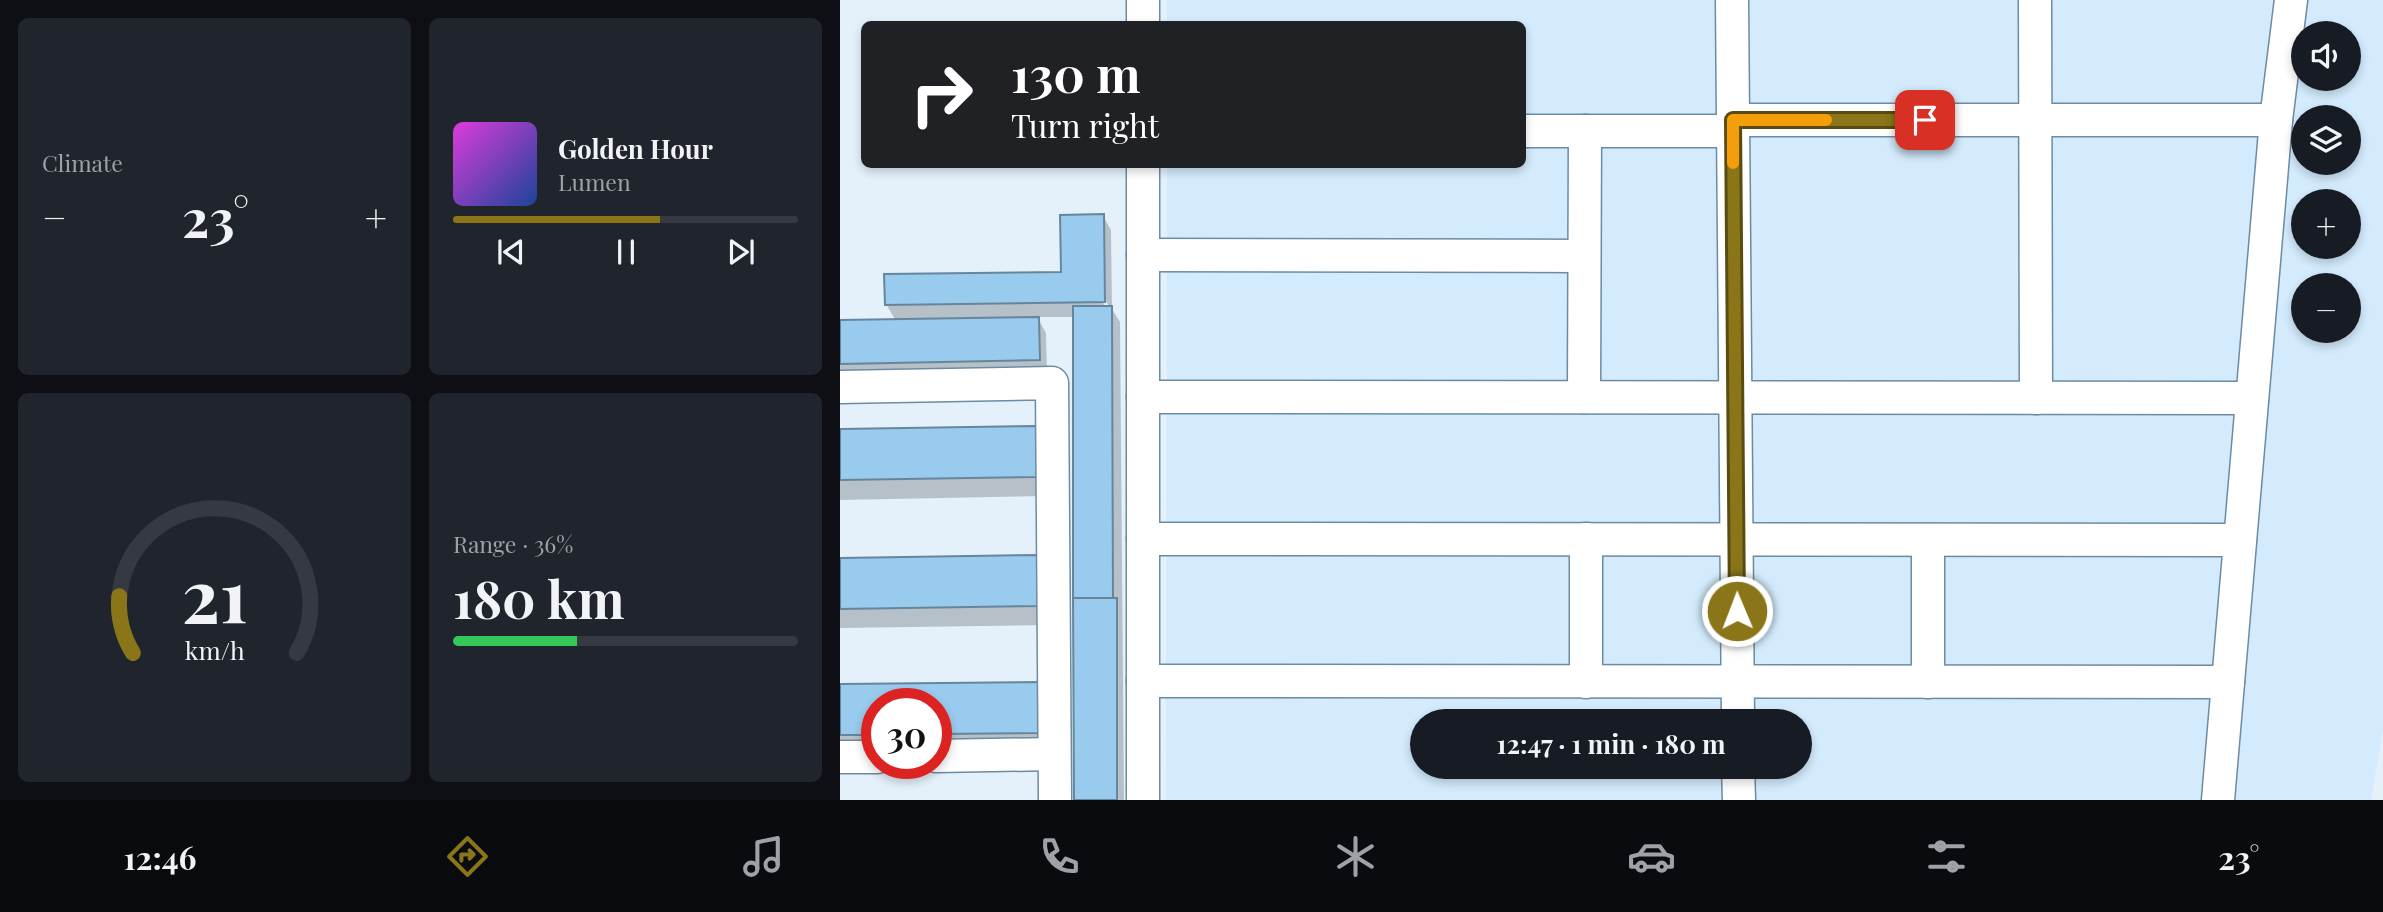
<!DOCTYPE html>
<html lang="en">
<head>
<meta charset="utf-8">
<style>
  body { margin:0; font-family:"Playfair Display",serif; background:#20242c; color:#f1f3f6; height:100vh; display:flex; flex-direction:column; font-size:26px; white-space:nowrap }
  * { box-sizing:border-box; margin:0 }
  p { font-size:23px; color:#9ea1a6 }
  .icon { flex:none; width:38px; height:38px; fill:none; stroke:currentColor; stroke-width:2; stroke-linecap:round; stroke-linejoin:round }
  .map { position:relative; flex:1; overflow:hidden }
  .side { display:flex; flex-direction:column; gap:18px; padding:18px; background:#0d0f14; width:840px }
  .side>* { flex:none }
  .guide { position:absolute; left:21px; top:21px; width:665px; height:147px; border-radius:10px; box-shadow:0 4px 10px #0003; background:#202124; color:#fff; overflow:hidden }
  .tools { position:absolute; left:1451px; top:21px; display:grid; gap:14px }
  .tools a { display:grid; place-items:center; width:70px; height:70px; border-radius:50%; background:#171b24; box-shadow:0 4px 10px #0003; font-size:35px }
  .speed { position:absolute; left:21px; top:688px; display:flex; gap:14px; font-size:35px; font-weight:700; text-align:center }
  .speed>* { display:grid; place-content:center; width:91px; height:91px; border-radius:50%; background:#171b24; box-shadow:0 4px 10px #0003; line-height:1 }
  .speed .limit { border:10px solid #d22; background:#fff; color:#111 }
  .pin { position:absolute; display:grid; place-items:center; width:60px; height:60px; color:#fff; margin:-30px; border-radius:14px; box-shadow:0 4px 10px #0006 }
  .me { position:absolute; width:77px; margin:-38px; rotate:359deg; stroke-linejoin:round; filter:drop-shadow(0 0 5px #0008) }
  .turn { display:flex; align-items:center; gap:24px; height:147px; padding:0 35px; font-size:32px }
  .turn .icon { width:91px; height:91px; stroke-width:2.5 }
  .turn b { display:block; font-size:49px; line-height:60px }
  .big { font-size:52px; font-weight:700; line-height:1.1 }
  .side .widget { flex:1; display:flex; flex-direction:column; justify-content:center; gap:10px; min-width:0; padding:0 24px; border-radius:10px; background:#20242c }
  .side .dial { align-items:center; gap:0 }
  .dial svg { height:182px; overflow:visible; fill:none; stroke:#363941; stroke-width:7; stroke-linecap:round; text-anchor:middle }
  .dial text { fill:#f1f3f6; stroke:none }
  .song { display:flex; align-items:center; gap:21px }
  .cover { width:84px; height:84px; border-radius:10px; background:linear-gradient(135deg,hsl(300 70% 55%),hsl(220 70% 35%)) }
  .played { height:7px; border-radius:4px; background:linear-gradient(90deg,#8a7518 60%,#363941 60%) }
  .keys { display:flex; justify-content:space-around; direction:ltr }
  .heat { display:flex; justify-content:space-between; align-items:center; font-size:38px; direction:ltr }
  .charge { height:10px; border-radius:5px; background:linear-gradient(90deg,#34c759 36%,#363941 0) }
  .side .tiles { flex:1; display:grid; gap:18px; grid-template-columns:repeat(2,1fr) }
  .trip { position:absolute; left:570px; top:709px; width:402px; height:70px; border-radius:35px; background:#171b24; box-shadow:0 4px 10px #0003; font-weight:700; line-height:70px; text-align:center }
  .tabs { display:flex; height:112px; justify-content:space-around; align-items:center; background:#090b0e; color:#9ea1a6 }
  .tabs .icon { width:49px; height:49px }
  .tabs .on { color:#8a7518 }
  .tabs b { font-size:32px; color:#f1f3f6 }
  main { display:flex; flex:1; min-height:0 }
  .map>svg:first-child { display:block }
</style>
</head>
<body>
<main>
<section class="side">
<div class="tiles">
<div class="widget"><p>Climate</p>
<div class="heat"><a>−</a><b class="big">23°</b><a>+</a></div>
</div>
<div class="widget">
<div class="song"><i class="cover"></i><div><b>Golden Hour</b><p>Lumen</p></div></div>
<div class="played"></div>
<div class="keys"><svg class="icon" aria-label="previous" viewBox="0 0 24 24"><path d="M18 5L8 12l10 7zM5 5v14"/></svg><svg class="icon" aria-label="pause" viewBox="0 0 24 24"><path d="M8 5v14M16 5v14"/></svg><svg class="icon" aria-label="next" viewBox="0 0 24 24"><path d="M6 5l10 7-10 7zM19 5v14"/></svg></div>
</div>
<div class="widget dial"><svg viewBox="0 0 100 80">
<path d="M14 69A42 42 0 1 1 86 69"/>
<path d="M14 69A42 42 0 0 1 8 44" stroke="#8a7518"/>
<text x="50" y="56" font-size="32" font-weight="700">21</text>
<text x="50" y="72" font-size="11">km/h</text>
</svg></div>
<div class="widget"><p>Range · 36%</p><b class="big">180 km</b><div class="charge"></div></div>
</div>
</section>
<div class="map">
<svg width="1543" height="800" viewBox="0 0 1543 800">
  <rect width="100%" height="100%" fill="#e4f1fb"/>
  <path fill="#d3ebfd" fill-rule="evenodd" d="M327,0h1216v729l-12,71h-1205l1,-635 355,-1v-140h-355zM1463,33h45v46h-45zM1463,117h45v46h-45zM1463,201h45v46h-45zM1463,285h45v46h-45zM583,721h378v45h-378z"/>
  <g fill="#0003" fill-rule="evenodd">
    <path d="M263,216l8,14 1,79 8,13 4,478h-49l-1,-483h-37l9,16 1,41 -207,4v-56l56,-1 -10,-17 176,-30zM262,294l8,14h-4l-7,-12z"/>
    <path d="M195,428l12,20v48l-207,4v-69z"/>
    <path d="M198,557l12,68 -210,3v-68z"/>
    <path d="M199,683l12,69 -115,1v-49h-59v50l-37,1v-69z"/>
  </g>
  <g fill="#99cbee" stroke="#67869b" stroke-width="2">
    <path d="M264,214l1,88 -220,3 -1,-31 177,-2 -1,-57z"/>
    <path d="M233,306h39l1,293 -40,-1z"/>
    <path d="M199,317l1,43 -200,4v-44z"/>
    <path d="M196,426l1,51 -197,3v-51z"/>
    <path d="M199,555l1,51 -200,3v-51z"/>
    <path d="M233,598h44v202h-43z"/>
    <path d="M200,682l1,51 -105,1v-30h-59v31h-37v-51z"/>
  </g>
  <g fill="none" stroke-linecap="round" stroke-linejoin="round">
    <g stroke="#6d8ba1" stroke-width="35">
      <g id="minor">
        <path d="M892,0l6,721"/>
        <path d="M1195,0l1,398"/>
        <path d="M303,24v-24"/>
        <path d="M893,120h543"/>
        <path d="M682,131h211"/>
        <path d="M303,164v636"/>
        <path d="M303,255l441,1"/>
        <path d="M0,387l212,-4 3,417"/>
        <path d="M303,397l1109,1"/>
        <path d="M744,397l1,-266"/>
        <path d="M303,539l1097,1"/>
        <path d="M303,681l1085,1"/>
        <path d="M746,682v-143"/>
        <path d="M1088,682v-142"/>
        <path d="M96,756l118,-2"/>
        <path d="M0,757h37"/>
        <path d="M898,766l1,34"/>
        <path d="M1378,800l58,-680 15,-120"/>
      </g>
    </g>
    <use href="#minor" stroke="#fff" stroke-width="32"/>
  </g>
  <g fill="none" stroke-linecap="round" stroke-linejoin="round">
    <g stroke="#5a4c10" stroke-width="18">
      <path id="route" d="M897,611l-4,-491h192"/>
    </g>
    <use href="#route" stroke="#8a7518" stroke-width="12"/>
    <path stroke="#f59e0b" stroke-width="12" d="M893,163v-43h93"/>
  </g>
</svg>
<div class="tools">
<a><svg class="icon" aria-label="sound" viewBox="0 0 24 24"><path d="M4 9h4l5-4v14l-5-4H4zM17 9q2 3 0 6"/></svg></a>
<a><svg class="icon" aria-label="layers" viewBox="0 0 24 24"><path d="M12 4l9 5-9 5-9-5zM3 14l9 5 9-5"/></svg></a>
<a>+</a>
<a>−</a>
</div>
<div class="speed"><div class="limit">30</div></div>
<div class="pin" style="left:1085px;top:120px;background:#d93025"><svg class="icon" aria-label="arrive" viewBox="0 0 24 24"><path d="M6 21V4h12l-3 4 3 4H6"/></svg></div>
<svg class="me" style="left:897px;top:611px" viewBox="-20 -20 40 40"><circle r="17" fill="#8a7518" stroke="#fff" stroke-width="3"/><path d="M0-11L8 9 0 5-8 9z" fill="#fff"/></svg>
<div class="trip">12:47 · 1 min · 180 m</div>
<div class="guide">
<div class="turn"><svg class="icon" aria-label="right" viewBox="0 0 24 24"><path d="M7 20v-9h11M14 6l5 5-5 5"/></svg><div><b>130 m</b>Turn right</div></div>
</div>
</div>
</main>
<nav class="tabs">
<b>12:46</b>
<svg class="icon on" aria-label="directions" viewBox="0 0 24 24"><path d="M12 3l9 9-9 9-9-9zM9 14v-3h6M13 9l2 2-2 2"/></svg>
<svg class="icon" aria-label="music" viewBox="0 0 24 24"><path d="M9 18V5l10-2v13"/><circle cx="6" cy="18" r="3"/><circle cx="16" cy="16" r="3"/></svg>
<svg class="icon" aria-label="phone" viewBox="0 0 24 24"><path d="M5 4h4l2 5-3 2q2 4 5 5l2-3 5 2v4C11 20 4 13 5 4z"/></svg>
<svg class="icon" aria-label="climate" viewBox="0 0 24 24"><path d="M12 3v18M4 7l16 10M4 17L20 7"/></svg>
<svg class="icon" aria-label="car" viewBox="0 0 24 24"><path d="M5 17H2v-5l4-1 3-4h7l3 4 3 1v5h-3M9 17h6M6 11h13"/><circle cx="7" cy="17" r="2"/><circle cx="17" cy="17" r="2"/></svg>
<svg class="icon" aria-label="filters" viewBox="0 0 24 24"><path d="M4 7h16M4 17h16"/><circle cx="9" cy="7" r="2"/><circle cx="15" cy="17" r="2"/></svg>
<b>23°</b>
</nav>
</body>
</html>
